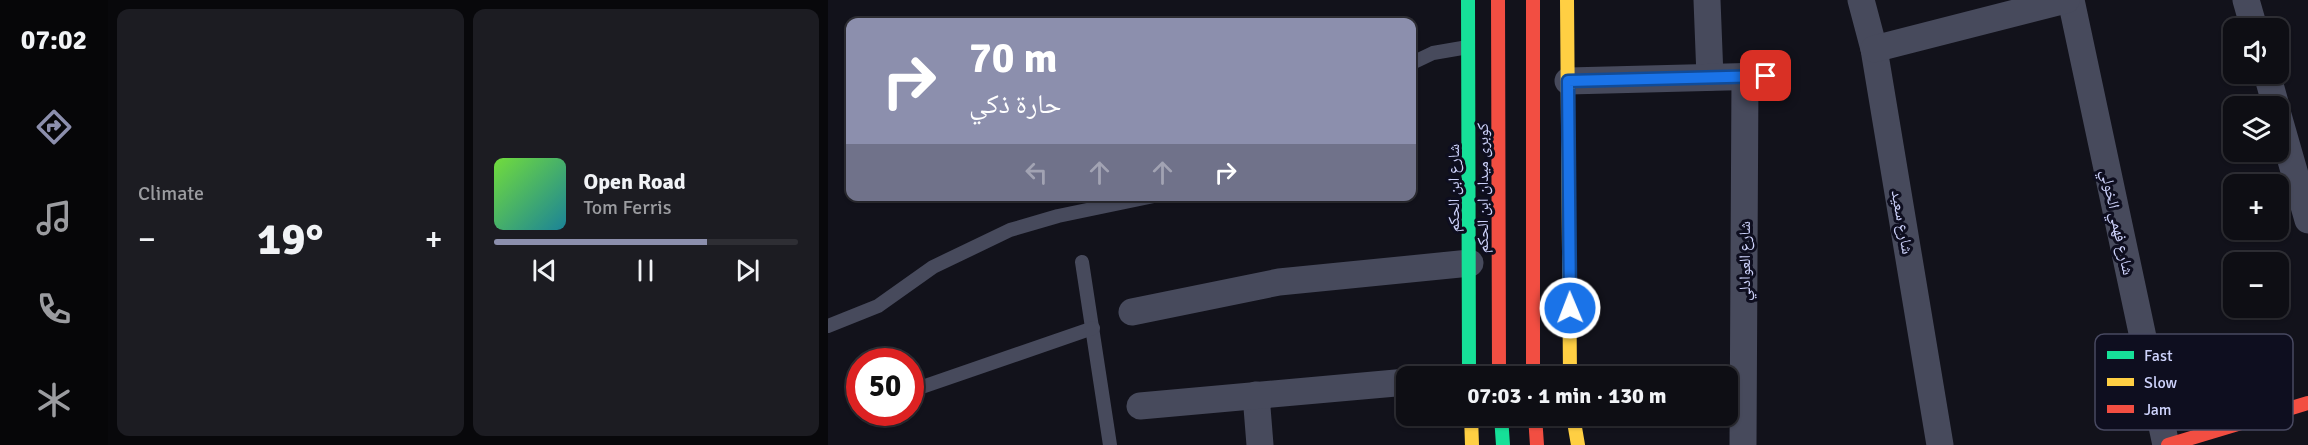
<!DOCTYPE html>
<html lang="en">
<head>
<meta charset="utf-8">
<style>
  body { margin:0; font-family:Signika,"Noto Naskh Arabic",sans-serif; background:#1c1c22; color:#f1f3f6; height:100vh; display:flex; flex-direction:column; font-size:22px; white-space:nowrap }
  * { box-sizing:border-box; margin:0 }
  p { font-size:20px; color:#9b9ca0 }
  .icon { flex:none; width:33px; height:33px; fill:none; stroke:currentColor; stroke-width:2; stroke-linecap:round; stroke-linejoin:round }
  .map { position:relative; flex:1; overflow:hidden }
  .drawer { display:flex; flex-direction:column; gap:9px; padding:9px; background:#08080b; width:720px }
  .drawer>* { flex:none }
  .banner { position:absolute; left:18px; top:18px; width:570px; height:183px; border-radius:12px; box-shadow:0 2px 4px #0004,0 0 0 2px #2e2e34; background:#8c8fad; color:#fff; overflow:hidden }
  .fabs { position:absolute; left:1395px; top:18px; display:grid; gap:12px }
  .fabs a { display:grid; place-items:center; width:66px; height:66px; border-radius:12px; background:#0e0e14; box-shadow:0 2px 4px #0004,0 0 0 2px #2e2e34; font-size:30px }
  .speed { position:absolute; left:18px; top:348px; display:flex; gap:12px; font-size:30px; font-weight:700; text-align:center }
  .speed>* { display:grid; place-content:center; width:78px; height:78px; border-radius:50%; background:#0e0e14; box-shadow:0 2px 4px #0004,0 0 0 2px #2e2e34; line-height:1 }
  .speed .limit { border:9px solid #d22; background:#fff; color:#111 }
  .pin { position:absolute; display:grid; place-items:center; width:51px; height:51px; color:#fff; margin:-26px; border-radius:12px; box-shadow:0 3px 9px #0006 }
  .me { position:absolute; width:66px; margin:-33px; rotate:359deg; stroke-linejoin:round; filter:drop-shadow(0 0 4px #0008) }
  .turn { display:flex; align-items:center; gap:21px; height:126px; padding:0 24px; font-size:27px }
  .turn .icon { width:78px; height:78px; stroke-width:2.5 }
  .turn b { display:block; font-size:42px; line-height:51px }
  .lanes { display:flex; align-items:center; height:57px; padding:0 24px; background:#0003; justify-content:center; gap:30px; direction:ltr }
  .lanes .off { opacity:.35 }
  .big { font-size:45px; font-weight:800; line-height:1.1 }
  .drawer .widget { flex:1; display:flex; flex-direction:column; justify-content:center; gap:9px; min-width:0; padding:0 21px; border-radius:12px; background:#1c1c22 }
  .song { display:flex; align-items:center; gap:18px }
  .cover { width:72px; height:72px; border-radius:9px; background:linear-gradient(135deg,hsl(100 70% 55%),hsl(190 70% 35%)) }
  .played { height:6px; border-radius:3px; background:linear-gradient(90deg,#8c8fad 70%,#2e2e34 70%) }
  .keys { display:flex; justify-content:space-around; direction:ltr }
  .heat { display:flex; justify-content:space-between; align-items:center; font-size:33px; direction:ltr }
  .drawer .tiles { flex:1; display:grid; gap:9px; grid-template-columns:repeat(2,1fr) }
  .trip { position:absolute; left:568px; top:366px; width:342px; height:60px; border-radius:12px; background:#0e0e14; box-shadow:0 2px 4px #0004,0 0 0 2px #2e2e34; font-weight:800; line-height:60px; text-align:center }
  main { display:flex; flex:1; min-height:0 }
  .tabs { display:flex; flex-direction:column; width:108px; justify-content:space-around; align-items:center; background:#060608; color:#9b9ca0 }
  .tabs .icon { width:42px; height:42px }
  .tabs .selected { color:#8c8fad }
  .tabs b { font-size:27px; color:#f1f3f6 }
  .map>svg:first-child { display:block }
</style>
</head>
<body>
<main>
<nav class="tabs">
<b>07:02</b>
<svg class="icon selected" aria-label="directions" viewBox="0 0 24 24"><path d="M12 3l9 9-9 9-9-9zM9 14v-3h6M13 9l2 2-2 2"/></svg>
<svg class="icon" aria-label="music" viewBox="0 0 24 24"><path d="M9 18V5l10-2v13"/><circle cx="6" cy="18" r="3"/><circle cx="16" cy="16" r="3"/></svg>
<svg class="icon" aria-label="phone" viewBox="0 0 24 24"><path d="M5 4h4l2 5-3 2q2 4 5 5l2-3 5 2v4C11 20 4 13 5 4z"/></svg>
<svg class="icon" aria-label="climate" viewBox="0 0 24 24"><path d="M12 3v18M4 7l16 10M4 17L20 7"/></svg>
</nav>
<section class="drawer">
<div class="tiles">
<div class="widget"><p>Climate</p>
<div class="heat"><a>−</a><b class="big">19°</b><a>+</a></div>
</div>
<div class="widget">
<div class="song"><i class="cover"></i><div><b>Open Road</b><p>Tom Ferris</p></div></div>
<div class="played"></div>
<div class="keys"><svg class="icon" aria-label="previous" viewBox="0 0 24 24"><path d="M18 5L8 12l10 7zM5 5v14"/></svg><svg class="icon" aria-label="pause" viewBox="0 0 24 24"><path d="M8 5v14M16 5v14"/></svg><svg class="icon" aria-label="next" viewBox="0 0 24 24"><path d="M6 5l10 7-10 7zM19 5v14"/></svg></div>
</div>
</div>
</section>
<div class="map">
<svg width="1480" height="445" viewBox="0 0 1480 445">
  <rect width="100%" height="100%" fill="#12121b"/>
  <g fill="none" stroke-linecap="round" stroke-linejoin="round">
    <g stroke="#474a5c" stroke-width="14">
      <path d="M584,63l21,-10 35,-6"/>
      <path d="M254,262l28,183"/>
      <path d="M0,326l50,-20 55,-39 77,-37 48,-14 96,-20"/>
      <path d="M94,387l171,-59"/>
    </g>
    <g stroke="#474a5c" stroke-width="27">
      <path d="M879,0l3,77"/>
      <path d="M1033,0l13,49 66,396"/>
      <path d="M1243,0l95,445"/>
      <path d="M1418,0l8,28"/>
      <path d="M1046,49l192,-49"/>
      <path d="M1439,74l9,32"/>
      <path d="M740,81l198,-5"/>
      <path d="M1450,115l30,105"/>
      <path d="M304,312l147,-30 191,-19"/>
      <path d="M428,395l4,50"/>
      <path d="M312,406l267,-24"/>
      <path d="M915,445l2,-369"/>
    </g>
    <g stroke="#16e098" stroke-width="14">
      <path d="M640,0l1,376"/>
      <path d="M673,416l2,29"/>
    </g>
    <g stroke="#ffcf43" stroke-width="14">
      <path d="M739,0l3,376"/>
      <path d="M643,416l1,29"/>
      <path d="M745,416l5,29"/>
    </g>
    <g stroke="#f24e42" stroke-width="14">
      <path d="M670,0l1,376"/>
      <path d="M705,0v376"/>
      <path d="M707,416l2,29"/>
      <path d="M1340,445l140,-42"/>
    </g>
  </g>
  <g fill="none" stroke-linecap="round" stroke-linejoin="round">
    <g stroke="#114b97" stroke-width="15">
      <path id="route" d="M742,308l-2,-227 198,-5"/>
    </g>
    <use href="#route" stroke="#1a73e8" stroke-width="10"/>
  </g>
  <g text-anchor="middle" stroke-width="6" stroke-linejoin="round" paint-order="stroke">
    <g font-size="16" fill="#ced3fc" stroke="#0e0e1f">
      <text transform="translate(625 188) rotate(-90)" y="6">شارع ابن الحكم</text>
      <text transform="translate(654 188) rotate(-90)" y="6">كوبرى ميدان ابن الحكم</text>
      <text transform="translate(1075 222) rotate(80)" y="6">شارع سعيد</text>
      <text transform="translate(1290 222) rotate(78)" y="6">شارع فهمي الخولي</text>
      <text transform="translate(916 261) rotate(-90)" y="6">شارع العوادلي</text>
    </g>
  </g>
  <rect x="1267" y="334" width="198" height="96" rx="9" fill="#0e0e1f" stroke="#484961" stroke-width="1.5"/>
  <rect x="1279" y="351" width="27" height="8" fill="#16e098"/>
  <rect x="1279" y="378" width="27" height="8" fill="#ffcf43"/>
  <rect x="1279" y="405" width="27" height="8" fill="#f24e42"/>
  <g font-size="16" fill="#ced3fc">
    <text x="1316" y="361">Fast</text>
    <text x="1316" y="388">Slow</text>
    <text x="1316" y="415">Jam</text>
  </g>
</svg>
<div class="fabs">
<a><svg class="icon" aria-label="sound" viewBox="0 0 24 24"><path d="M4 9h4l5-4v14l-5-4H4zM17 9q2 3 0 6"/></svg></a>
<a><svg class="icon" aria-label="layers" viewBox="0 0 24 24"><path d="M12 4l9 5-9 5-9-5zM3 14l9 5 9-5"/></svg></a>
<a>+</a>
<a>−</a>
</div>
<div class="speed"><div class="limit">50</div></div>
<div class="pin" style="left:938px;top:76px;background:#d93025"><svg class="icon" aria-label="arrive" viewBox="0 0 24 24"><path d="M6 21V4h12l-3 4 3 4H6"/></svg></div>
<svg class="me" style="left:742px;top:308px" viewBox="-20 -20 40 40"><circle r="17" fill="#1a73e8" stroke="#fff" stroke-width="3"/><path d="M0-11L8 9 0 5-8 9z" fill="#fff"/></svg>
<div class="trip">07:03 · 1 min · 130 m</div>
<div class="banner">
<div class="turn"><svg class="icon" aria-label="right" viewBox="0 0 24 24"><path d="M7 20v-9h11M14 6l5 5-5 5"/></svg><div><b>70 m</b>حارة ذكي</div></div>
<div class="lanes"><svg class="icon off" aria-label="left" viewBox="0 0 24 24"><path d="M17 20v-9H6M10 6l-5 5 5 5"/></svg><svg class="icon off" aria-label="ahead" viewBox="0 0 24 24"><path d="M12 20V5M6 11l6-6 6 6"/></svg><svg class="icon off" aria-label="ahead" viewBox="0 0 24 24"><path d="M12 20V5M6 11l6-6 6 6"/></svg><svg class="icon" aria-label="right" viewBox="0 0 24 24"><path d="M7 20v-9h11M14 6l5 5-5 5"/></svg></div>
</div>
</div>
</main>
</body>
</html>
